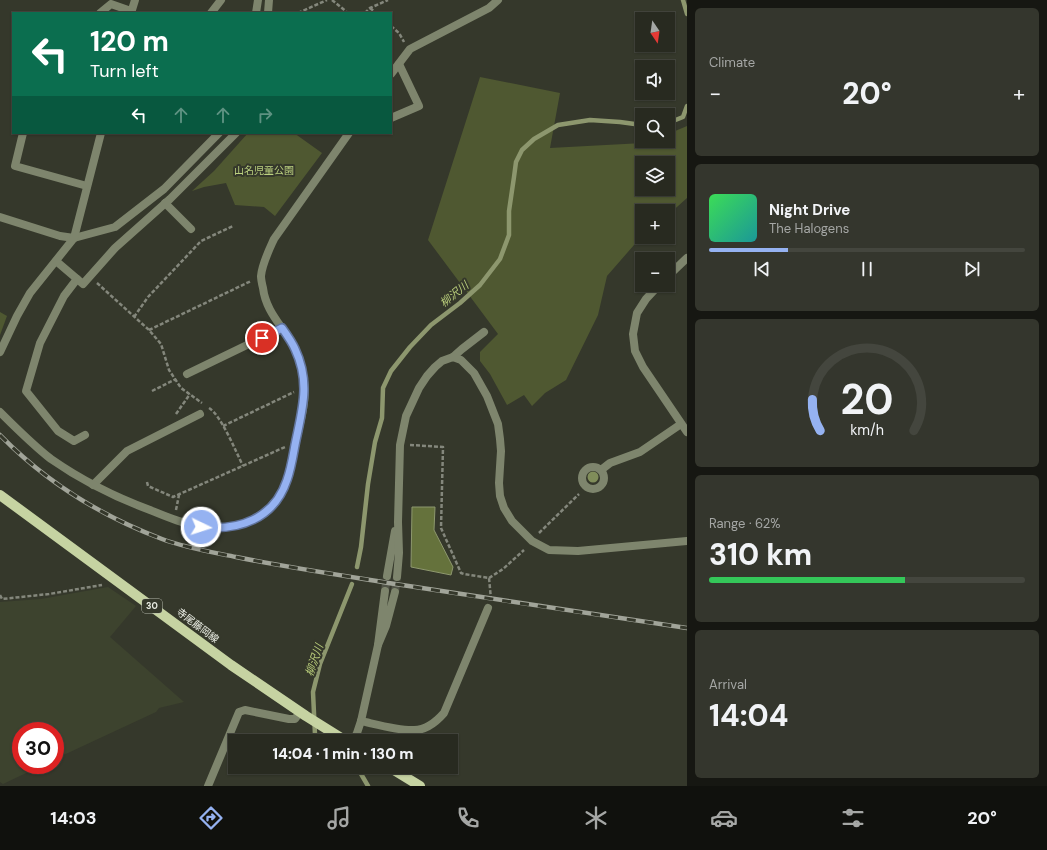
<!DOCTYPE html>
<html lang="en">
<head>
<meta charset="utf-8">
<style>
  body { margin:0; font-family:"DM Sans","Noto Sans JP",sans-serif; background:#34362d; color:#f1f3f6; height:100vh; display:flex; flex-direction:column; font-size:15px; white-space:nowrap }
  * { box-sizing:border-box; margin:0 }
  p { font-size:13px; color:#a5a7a5 }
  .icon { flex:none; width:22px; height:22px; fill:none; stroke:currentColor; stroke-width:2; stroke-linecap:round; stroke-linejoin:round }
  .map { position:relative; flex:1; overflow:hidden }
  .panel { display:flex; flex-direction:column; gap:8px; padding:8px; background:#161712; width:360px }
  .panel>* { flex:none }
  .top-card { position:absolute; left:12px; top:12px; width:380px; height:122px; border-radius:0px; box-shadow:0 1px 3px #0004,0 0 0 1px #44463e; background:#0b6e4f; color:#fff; overflow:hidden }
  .needle { width:26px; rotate:167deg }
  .controls { position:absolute; left:635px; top:12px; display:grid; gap:8px }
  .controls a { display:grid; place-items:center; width:40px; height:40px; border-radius:0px; background:#282a20; box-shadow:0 1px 3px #0004,0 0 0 1px #44463e; font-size:20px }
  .speed { position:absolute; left:12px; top:722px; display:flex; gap:8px; font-size:20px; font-weight:700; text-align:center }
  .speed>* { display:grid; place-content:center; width:52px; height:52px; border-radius:50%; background:#282a20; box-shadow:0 1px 3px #0004,0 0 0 1px #44463e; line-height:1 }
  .speed .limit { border:6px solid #d22; background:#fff; color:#111 }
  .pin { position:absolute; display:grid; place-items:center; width:34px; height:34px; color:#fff; margin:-17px; border:2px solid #fff; border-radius:50%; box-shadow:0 1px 4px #0007 }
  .me { position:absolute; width:44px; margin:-22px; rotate:94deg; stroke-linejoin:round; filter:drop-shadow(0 0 3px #0008) }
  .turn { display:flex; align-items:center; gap:14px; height:84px; padding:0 12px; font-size:18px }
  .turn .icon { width:52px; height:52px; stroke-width:2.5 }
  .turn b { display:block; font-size:28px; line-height:34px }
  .lanes { display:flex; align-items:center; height:38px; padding:0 12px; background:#0003; justify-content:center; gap:20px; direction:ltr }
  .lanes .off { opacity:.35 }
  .big { font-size:30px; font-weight:800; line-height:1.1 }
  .panel .tile { flex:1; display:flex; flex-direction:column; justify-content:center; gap:6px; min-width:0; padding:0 14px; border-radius:6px; background:#34362d }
  .panel .dial { align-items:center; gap:0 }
  .dial svg { height:104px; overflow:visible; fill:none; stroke:#44463e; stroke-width:7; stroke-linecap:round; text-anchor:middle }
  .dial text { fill:#f1f3f6; stroke:none }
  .song { display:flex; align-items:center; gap:12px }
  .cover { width:48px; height:48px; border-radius:6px; background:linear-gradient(135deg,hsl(130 70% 55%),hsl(180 70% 35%)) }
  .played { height:4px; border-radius:2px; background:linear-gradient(90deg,#95b2f1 25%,#44463e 25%) }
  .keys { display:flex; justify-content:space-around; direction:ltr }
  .heat { display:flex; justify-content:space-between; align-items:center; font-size:22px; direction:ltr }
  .charge { height:6px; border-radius:3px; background:linear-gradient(90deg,#34c759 62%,#44463e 0) }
  .trip { position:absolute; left:228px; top:734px; width:230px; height:40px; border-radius:0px; background:#282a20; box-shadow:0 1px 3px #0004,0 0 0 1px #44463e; font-weight:800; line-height:40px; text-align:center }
  .tabs { display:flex; height:64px; justify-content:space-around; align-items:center; background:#10110d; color:#a5a7a5 }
  .tabs .icon { width:28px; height:28px }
  .tabs .active { color:#95b2f1 }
  .tabs b { font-size:18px; color:#f1f3f6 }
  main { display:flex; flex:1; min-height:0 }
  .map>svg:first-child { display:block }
</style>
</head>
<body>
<main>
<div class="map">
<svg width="687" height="786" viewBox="0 0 687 786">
  <rect width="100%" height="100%" fill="#35382b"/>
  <path fill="#3d432e" d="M108,587l28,19 -26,31 74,65 -25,6 -3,4 -101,47v-28h-34v34h22l-40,19 -3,-2v-180l41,-3z"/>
  <g fill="#4f5831" fill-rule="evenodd">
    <path d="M480,77l80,16 -10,55 93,-5 6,-2h19v-7l19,-8v72l-19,17v-4h-26v26h1l-9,8 -27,31 -9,39 -32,65 -21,13 -13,13 -8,-11 -17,10 -17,-31 -10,-13v-9l18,-18 -70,-94zM642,163h26v26h-26z"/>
    <path d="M248,133h46l28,20 -47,63 -11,-9 -29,-2 -9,-22 -22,4 -12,4 22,-20z"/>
    <path d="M0,312l7,4 -7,19z"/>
  </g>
  <path fill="#65723c" stroke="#8d976e" d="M412,507h23l-1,23 19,37 -2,8 -40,-8z"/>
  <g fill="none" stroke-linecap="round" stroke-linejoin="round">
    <g stroke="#8d976e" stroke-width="4.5">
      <path d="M683,0l4,14"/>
      <path d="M668,123l15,-6 4,-11"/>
      <path d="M357,567l4,-20 7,-63 7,-42 7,-24 1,-30 8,-17 19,-24 21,-22 29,-22 20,-18 20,-26 9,-24v-24l5,-34 2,-15 6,-12 12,-11 24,-14 32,-5 30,2 22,3"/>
      <path d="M323,741l-8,-6 -2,-43 7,-28 32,-80"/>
      <path d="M357,767l11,19"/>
    </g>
    <g stroke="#505347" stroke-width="8" stroke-dasharray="8 4" stroke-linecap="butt">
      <path d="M385,591l2,-15"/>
      <path d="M395,592l2,-15"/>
    </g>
    <g stroke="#84877c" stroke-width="2.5" stroke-dasharray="4 2" stroke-linecap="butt">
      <path d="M332,0l16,13"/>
      <path d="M370,8l6,5"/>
      <path d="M298,13l29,-13"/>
      <path d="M365,13l5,-5 18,-8"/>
      <path d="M391,26l8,7 5,9"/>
      <path d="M97,283l52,47 12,14 8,26 12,18 21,15"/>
      <path d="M134,317l14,-20 53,-56 32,-15"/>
      <path d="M149,330l102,-49"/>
      <path d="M152,391l24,-12"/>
      <path d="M209,408c12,7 27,44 34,58"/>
      <path d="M176,414l14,-20"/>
      <path d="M223,426l71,-34"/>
      <path d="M410,445l33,2 -2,81 20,45 3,1 25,4 2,21"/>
      <path d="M147,482l1,4 25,11 112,-50"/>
      <path d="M176,510l3,-15"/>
      <path d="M539,533l40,-39"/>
      <path d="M489,578l14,-9 21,-19"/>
      <path d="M0,595l2,4 47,-5 53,-9"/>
    </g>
    <g stroke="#7e856d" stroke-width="8">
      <path d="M256,13l2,-13"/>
      <path d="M165,203l26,26"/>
      <path d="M74,238l41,-11 49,-38 55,-56"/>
      <path d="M77,279l-13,17 -24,47 -14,48 32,40 16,10 11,-6"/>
      <path d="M453,357l9,-8 22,-17"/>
      <path d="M187,374l95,-46"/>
      <path d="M93,485l34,-34 73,-37"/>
      <path d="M361,721c14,3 39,10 53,9 12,0 23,-9 30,-17l44,-105"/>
      <path d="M208,786l31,-74 6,-2 44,9h6l5,-7"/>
    </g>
    <g stroke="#7e856d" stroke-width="8">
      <path d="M100,13l11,-9 20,7"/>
      <path d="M131,13l4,-13"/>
      <path d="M211,13l10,-13"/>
      <path d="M268,13l1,-13"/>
      <path d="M391,74l19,-25 79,-41 9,-8"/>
      <path d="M391,118l28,-12 -20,-42"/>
      <path d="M23,133l-8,33 72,20"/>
      <path d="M0,217l60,19 14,2"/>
      <path d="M56,261l27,23 32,-36 55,-49 66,-66"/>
      <path d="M668,276l19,-18"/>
      <path d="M659,285l-13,14 -9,14 -4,21 2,17 8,16 44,65"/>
      <path d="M0,352l17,-36 13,-23 44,-55 27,-105"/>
      <path d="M0,412c16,16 33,33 51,47 30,21 64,38 99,51 17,7 36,15 55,17 36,4 68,-10 82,-46 5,-14 7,-30 10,-44 4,-18 10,-38 7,-57 -2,-11 -4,-21 -9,-31 -11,-22 -29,-36 -32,-61 -1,-4 -2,-8 -2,-12 1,-12 8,-26 13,-37l75,-106"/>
      <circle cx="593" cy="478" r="11"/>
      <path d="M601,470l9,-7 30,-11 41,-28"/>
    </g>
    <g stroke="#7e856d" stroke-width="8">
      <path d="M387,576l8,-45"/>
      <path d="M397,577l2,-24 -1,-31 2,-77 6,-29 13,-28 8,-12 8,-9 7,-6 11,-4 8,3 13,13 13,23 11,28 2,15 1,12 -2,32 1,13 4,12 8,13 20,20 17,9 29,1 109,-10"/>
      <path d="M385,591l-7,54 8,-19 9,-34"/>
      <path d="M353,741l4,-8 4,-12 17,-76"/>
    </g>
    <g stroke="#c6d3a2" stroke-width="10">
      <path d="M0,495l231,170 75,51 40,25"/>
      <path d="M389,767l31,19"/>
    </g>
    <g stroke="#a1a499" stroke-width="4.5">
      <path id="rail" d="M0,435c46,47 101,81 162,104 24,9 49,13 74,18 55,11 110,19 166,28 95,15 190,29 285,43"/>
    </g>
    <use href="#rail" stroke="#35382b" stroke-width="3" stroke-dasharray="9" stroke-linecap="butt"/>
  </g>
  <circle fill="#808d5a" cx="593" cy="477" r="5.5"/>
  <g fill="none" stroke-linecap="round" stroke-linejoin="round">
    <g stroke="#61749d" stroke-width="10">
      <path id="route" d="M201,527c38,4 73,-8 86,-47 4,-11 6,-24 8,-35 7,-35 16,-62 0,-96 -3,-7 -8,-14 -13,-21l-20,10"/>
    </g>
    <use href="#route" stroke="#95b2f1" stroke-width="7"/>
  </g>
  <g text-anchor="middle" stroke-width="4" stroke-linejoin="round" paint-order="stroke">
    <rect fill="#35382b" stroke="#b4b7ac" stroke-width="1" x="142" y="599" width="20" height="14" rx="3"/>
    <g font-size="9" font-weight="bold" fill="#eaede4">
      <text x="152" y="609">30</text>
    </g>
    <g font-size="10" fill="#bdd280" stroke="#35382b">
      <text x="264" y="174">山名児童公園</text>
    </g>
    <g font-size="10" fill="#eaede4" stroke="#35382b">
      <text transform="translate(198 625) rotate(37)" y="4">寺尾藤岡線</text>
    </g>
    <g font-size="11" font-style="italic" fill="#b8cc7a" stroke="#35382b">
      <text transform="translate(454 294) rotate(-39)" y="4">柳沢川</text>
      <text transform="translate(314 660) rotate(-71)" y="4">柳沢川</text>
    </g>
  </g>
</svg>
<div class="controls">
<a><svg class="needle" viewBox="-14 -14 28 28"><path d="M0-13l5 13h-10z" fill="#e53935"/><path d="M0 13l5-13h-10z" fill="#a5a7a5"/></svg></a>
<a><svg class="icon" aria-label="sound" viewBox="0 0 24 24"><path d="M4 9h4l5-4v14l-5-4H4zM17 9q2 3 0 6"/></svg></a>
<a><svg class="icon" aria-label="search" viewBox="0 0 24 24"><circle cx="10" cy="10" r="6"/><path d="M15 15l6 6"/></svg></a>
<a><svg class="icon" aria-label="layers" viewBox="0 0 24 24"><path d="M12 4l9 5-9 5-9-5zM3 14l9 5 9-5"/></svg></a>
<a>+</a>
<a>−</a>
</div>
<div class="speed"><div class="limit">30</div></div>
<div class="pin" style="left:262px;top:338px;background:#d93025"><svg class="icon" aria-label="arrive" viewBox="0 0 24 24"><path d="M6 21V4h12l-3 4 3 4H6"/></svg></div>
<svg class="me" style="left:201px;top:527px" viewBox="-20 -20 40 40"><circle r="17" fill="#95b2f1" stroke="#fff" stroke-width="3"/><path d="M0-11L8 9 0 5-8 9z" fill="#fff"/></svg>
<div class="trip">14:04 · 1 min · 130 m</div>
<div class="top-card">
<div class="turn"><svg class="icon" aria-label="left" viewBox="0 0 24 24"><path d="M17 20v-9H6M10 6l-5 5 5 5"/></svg><div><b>120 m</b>Turn left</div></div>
<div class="lanes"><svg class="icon" aria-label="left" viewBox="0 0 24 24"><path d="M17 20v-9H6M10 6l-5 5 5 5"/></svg><svg class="icon off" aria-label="ahead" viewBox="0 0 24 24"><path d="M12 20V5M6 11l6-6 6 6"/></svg><svg class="icon off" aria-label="ahead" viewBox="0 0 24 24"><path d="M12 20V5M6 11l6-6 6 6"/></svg><svg class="icon off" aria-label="right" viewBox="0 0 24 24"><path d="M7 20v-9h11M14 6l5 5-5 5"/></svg></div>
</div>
</div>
<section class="panel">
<div class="tile"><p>Climate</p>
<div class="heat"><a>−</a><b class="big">20°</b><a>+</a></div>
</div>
<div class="tile">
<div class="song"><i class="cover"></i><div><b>Night Drive</b><p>The Halogens</p></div></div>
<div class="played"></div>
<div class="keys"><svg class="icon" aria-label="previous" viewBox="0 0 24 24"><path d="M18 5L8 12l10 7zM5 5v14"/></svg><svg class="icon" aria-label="pause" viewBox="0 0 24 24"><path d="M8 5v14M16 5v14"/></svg><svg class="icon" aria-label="next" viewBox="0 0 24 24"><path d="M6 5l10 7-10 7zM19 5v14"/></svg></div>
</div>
<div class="tile dial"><svg viewBox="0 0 100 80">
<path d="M14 69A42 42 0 1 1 86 69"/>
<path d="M14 69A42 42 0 0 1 8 45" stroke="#95b2f1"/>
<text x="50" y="56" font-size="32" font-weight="700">20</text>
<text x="50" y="72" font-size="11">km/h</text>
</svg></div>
<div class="tile"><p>Range · 62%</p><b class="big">310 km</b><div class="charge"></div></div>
<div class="tile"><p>Arrival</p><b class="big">14:04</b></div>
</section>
</main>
<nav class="tabs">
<b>14:03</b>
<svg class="icon active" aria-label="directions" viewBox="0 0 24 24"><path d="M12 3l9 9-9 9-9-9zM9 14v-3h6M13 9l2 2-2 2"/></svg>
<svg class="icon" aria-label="music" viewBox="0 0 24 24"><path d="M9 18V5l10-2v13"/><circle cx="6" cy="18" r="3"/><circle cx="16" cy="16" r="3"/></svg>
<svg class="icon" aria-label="phone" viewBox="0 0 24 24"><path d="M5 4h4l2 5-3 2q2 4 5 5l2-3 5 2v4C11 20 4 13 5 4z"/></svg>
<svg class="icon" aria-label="climate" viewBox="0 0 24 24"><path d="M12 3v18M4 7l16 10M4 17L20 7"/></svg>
<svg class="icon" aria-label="car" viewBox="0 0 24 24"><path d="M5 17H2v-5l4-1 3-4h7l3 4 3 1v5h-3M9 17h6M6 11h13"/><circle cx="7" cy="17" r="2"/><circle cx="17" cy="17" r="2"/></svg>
<svg class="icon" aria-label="filters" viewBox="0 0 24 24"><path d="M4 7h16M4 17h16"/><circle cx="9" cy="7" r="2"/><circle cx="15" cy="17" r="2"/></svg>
<b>20°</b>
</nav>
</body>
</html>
